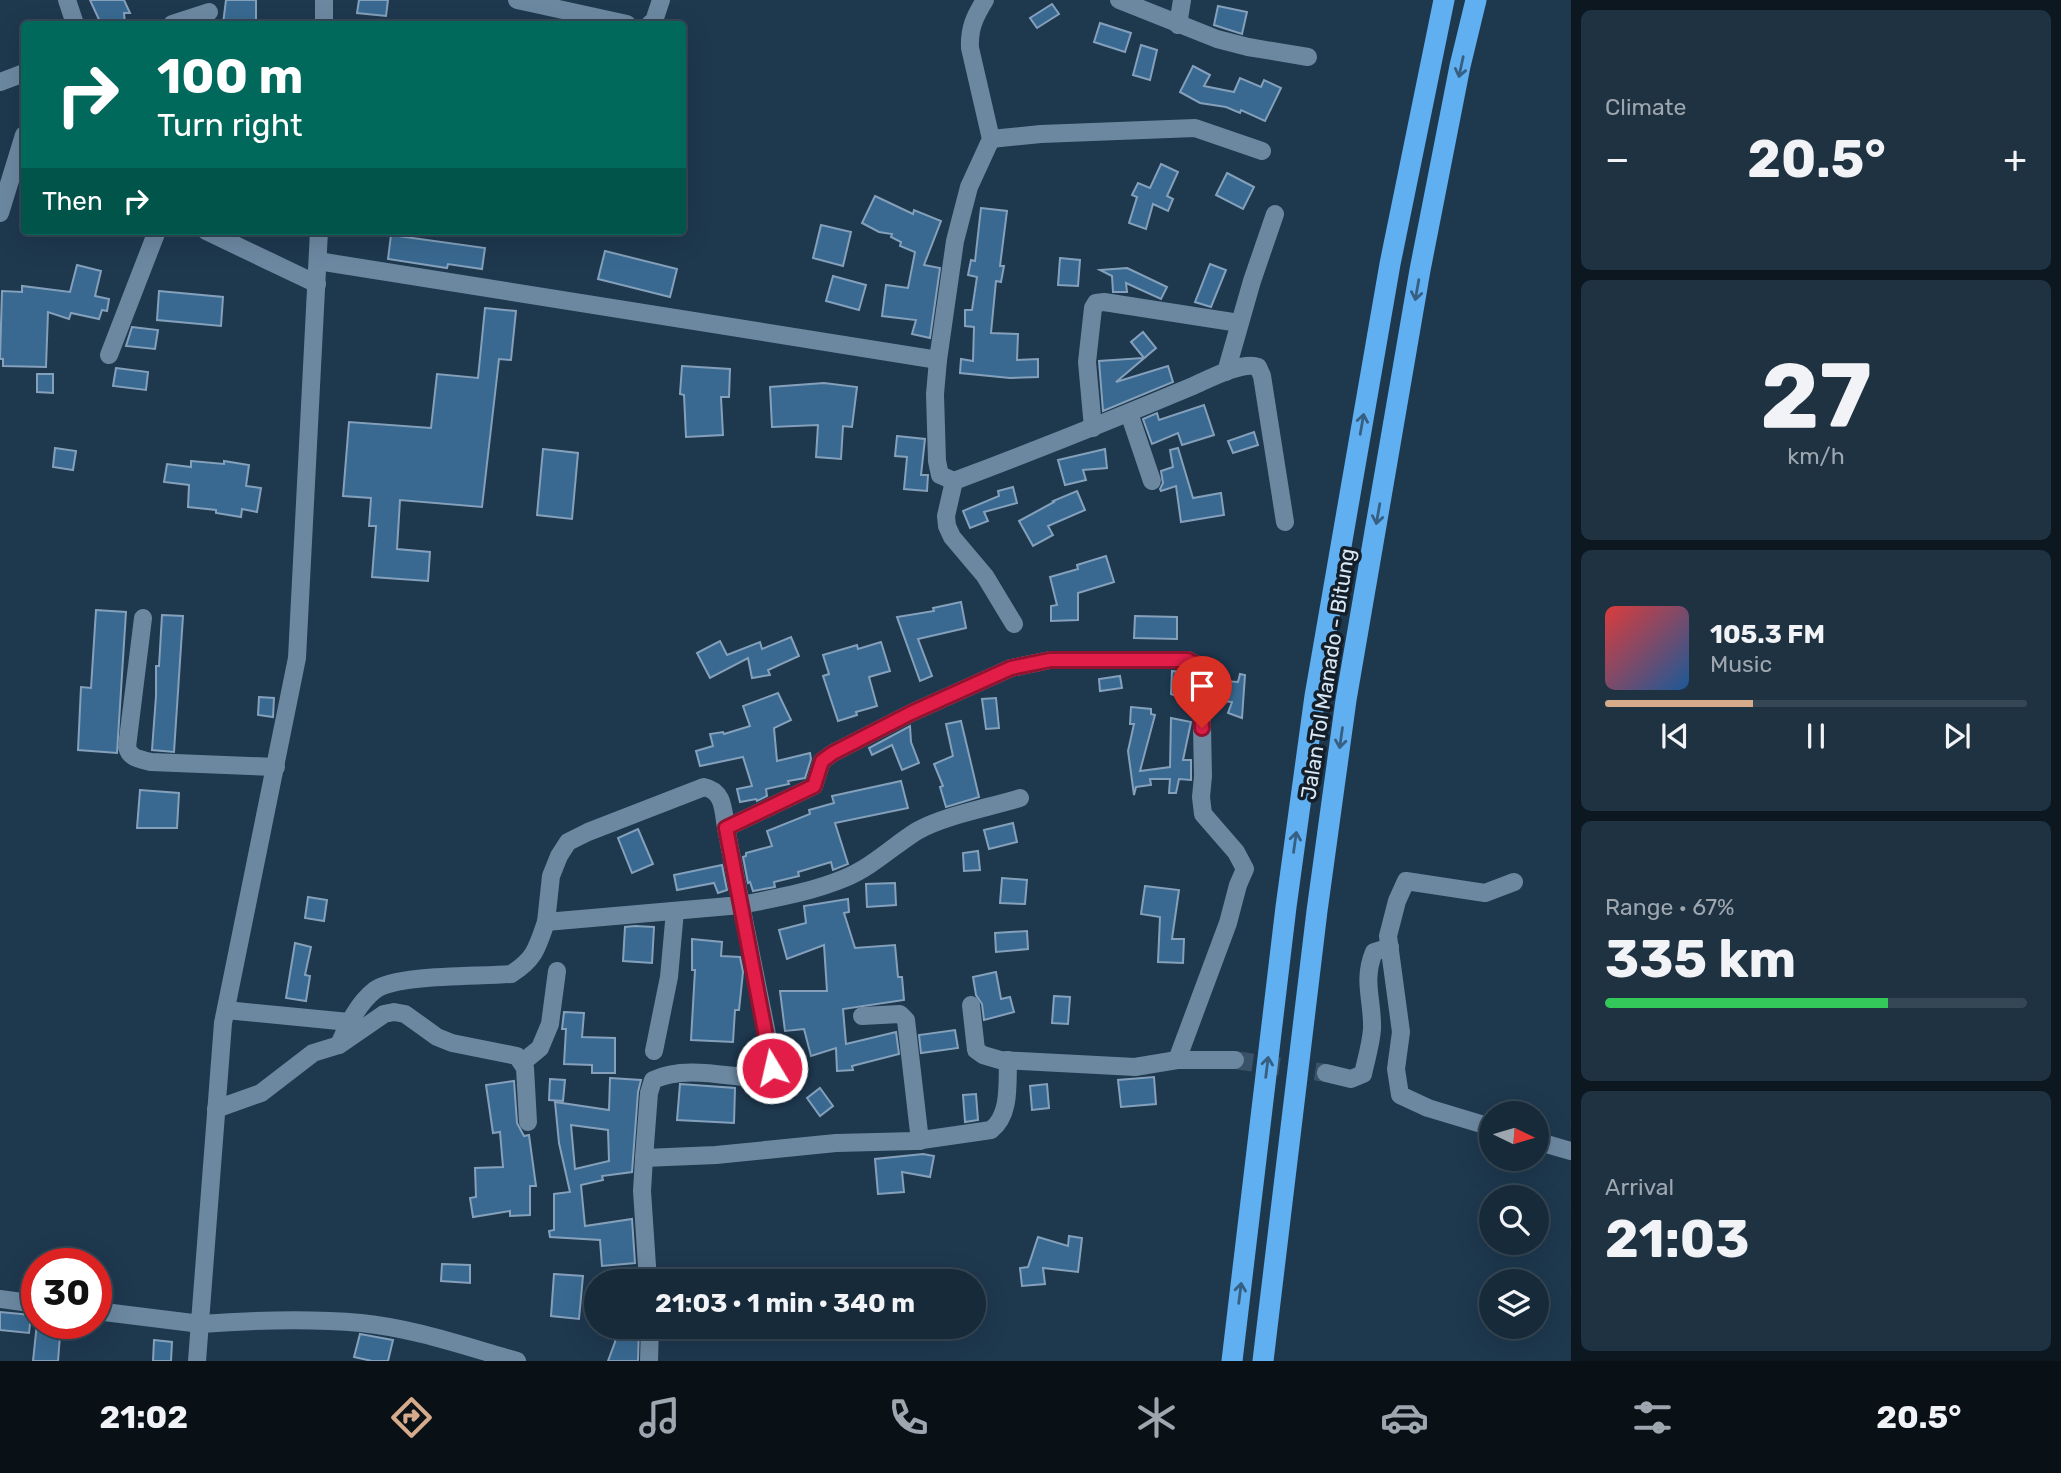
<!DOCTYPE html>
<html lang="en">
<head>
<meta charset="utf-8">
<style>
  body { margin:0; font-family:Rubik,sans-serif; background:#1f3242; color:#f1f3f6; height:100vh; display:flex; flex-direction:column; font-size:26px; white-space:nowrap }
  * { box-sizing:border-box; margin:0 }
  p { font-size:23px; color:#9ea7af }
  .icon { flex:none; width:38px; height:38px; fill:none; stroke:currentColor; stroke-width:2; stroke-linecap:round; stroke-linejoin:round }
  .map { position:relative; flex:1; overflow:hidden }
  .panel { display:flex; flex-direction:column; gap:10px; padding:10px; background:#0c1720; width:490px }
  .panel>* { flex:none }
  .guide { position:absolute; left:21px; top:21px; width:665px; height:214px; border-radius:7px; box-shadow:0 7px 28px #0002,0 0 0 2px #354654; background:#00695c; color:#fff; overflow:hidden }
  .needle { width:46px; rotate:95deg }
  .controls { position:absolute; left:1479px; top:1101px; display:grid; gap:14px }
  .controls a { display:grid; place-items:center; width:70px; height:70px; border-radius:50%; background:#162a3a; box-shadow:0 7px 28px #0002,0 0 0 2px #354654; font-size:35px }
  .speed { position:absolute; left:21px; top:1248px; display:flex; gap:14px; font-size:35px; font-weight:700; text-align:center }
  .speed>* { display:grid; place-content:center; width:91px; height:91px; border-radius:50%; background:#162a3a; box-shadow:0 7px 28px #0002,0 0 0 2px #354654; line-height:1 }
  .speed .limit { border:10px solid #d22; background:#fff; color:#111 }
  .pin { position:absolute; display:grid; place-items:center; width:60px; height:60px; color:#fff; margin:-72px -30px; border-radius:50% 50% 50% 0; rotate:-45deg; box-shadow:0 0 7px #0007 }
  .pin .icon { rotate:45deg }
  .me { position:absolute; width:77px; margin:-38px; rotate:351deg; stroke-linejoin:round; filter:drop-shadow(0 0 5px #0008) }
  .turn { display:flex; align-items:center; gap:24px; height:147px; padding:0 21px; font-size:32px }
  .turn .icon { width:91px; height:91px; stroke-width:2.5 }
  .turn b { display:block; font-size:49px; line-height:60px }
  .then { display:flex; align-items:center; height:66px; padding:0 21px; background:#0003; gap:14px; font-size:26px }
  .big { font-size:52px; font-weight:700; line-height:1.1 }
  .panel .tile { flex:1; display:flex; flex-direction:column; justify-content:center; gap:10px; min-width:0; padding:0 24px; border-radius:10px; background:#1f3242 }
  .panel .dial { align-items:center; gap:0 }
  .dial b { font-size:91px; line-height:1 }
  .song { display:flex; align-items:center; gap:21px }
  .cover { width:84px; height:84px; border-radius:10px; background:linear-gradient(135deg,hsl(0 70% 55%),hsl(210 70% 35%)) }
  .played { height:7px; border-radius:4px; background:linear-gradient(90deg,#d6ab8b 35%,#354654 35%) }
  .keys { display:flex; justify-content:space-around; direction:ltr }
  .heat { display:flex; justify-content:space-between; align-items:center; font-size:38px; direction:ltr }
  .charge { height:10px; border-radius:5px; background:linear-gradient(90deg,#34c759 67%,#354654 0) }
  .trip { position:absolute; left:584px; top:1269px; width:402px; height:70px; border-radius:35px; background:#162a3a; box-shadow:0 7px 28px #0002,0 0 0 2px #354654; font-weight:700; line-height:70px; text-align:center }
  .tab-bar { display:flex; height:112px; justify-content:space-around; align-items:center; background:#091117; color:#9ea7af }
  .tab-bar .icon { width:49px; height:49px }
  .tab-bar .selected { color:#d6ab8b }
  .tab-bar b { font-size:32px; color:#f1f3f6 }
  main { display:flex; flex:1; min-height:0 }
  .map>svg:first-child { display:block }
</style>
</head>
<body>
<main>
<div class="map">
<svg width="1571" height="1361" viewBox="0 0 1571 1361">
  <rect width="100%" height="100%" fill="#1e384e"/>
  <g fill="#396991" stroke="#84a0bb" stroke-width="2" fill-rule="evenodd">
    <path d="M90,0h34l6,13h-6l1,11h-24z"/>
    <path d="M226,0h30v24h-33z"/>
    <path d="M359,0h29l-2,16 -29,-3z"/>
    <path d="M1052,4l7,10 -22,14 -7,-10z"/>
    <path d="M1218,6l29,6 -5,22 -28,-9z"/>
    <path d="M1100,23l31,10 -6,19 -31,-10z"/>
    <path d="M1141,45l16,5 -7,30 -17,-5z"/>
    <path d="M1193,66l17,9 -6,11 30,6 6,-14 21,9 3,-7 17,8 -16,33 -24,-11 -1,3 -14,-6 -26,-4 -20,-11z"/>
    <path d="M1161,164l17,8 -11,24 6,3 -5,12 -15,-7 -7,25 -17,-6 8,-26 -5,-2 6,-12 12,5z"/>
    <path d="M1227,173l27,14 -11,22 -27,-14z"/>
    <path d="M875,196l38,18 1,-4 27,11 -17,44 16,3 -10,70 -18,-4 4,-14 -34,-4 4,-31 22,3 7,-36 -15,-6 1,-4 -10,-5 1,-3 -13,-2 -17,-9z"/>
    <path d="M981,208l26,3 -7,55h4l-3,16 -5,-1 -5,52 27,1 -1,26 21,-1v18l-28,1 -50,-5 1,-14 12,2 1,-34 -9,-1v-16h7l5,-33 -9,-2 3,-15 4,1z"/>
    <path d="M821,225l30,7 -8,34 -30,-8z"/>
    <path d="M391,235l94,13 -3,21 -34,-5 -1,4 -59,-9z"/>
    <path d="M605,251l72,18 -7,28 -72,-18z"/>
    <path d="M1060,258l20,2 -2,26 -20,-1z"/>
    <path d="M1210,264l16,6 -15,37 -16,-5z"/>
    <path d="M77,265l24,6 -6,25 14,3 -2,12 -5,-1 -3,9 -28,-6 -2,6 -21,-7 -2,55 -43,-1v-7h-3l2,-68 20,1v-6l48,6z"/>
    <path d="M1127,268l40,19 -6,12 -35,-16 1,9h-14l-1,-16 -12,-6z"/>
    <path d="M833,276l33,9 -7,25 -33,-9z"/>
    <path d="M159,291l64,6 -2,29 -64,-6z"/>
    <path d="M485,308l31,3 -5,49 -12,-1 -17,148 -82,-7 -3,49 33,3 -2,29 -56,-4 4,-51h-7l2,-28 -28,-2 6,-74 82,6 6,-54 41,4z"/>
    <path d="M132,327l26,3 -3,19 -29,-3z"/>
    <path d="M1143,332l13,16 -40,34 52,-16 5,16 -70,29 -4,-50 45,-3 -13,-16z"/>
    <path d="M682,366l48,3 -1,28h-8l2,38 -37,2 -2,-42 -4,-1z"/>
    <path d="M116,368l32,4 -2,18 -33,-4z"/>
    <path d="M37,374h16v19l-16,-1z"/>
    <path d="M824,383l33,4 -5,40 -9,-1 -2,33 -25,-2 2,-32 -46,2 -2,-40z"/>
    <path d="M1204,405l10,30 -32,10 -4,-12 -26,11 -9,-25 14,-6 2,7z"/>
    <path d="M1254,432l4,13 -25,8 -5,-12z"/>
    <path d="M897,436l28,3 -4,36h7l-1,16 -23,-2 3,-32 -12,-1z"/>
    <path d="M55,448l21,3 -3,19 -20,-3z"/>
    <path d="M1178,448l15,50 28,-5 3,22 -43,7 -5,-36 -15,5 -1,-2 3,-6 -2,-12 12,-4 -3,-17z"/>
    <path d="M543,449l35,4 -6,66 -35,-4z"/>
    <path d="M1105,449l2,19 -24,2 3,10 -21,5 -7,-25z"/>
    <path d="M191,461l33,3v-3l25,4 -3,21 15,2 -4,24 -15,-3 -1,8 -25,-4v-3l-28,-3 1,-22 -25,-3 3,-18 24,3z"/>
    <path d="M1013,487l4,16 -33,9 4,9 -18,7 -7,-17 36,-15 -1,-5z"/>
    <path d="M1077,491l8,19 -37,16 5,9 -20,11 -14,-25 35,-19 -1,-1z"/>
    <path d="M1106,556l8,26 -36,11v27l-27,1v-15l6,-1 -7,-28 28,-8 -1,-4z"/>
    <path d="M961,602l5,26 -48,11 14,37 -12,5 -23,-64 37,-6 -1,-3z"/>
    <path d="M96,610l30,2 -9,141 -39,-3 3,-63 10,1z"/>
    <path d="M162,615l21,1 -9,136 -22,-2 4,-54v-30h3z"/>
    <path d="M1135,616l42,1v22l-43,-1z"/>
    <path d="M791,637l8,19 -31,14 2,5 -18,3 -4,-20 -38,20 -13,-25 23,-12 7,14 33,-13 2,7z"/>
    <path d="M881,642l9,29 -21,6 8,29 -21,6 1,3 -19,6 -15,-45 6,-2 -6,-19 34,-10 1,4z"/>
    <path d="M1172,671l17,2 1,19 -3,8 -16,-6z"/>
    <path d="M1240,674l5,1 -3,43 -14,-5 4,-11 -9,-1 1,-20 14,1z"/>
    <path d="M1120,676l2,12 -22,3 -1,-12z"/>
    <path d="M778,693l13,27 -17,8 3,33 33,-8 1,6 -6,19 -17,3 1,3 -23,5 1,7 -10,5 -1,-2 -16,3 -3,-13 15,-3 -9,-29 -43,9 -4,-15 17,-5 -3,-12 13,-2 1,2 26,-8 -7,-20z"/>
    <path d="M259,697l15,1 -1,19 -15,-2z"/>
    <path d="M996,698l3,30 -13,1 -4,-30z"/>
    <path d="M1131,707l20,2v5l4,1 -15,56 30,-4 1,-49 20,4 -8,38h8v20l-12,-1 -3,14h-7l1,-14h-20l1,6 -15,2 -2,8 -6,-44 6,-27h-4z"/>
    <path d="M961,721l18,76 -33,10 -6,-20 3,-1 -9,-22 19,-8 -7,-32z"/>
    <path d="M910,726l1,16 8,21 -17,7 -10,-25 -20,10 -3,-7z"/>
    <path d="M901,781l7,27 -73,15 13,41 -15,6 -2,-8 -33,10 1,4 -25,6 1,5 -22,4 -3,-9 -2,1 -5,-26 3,-1v-3l26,-7 -5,-15 43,-17 -1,-4 25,-7 -2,-7z"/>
    <path d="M140,790l39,3 -2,35h-40z"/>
    <path d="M1013,823l4,19 -28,7 -5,-19z"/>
    <path d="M638,829l15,35 -21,9 -14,-35z"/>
    <path d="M978,851l2,19 -16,1 -1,-18z"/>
    <path d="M722,865l5,25 -9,3 -4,-10 -37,7 -3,-15z"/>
    <path d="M1002,878l25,2 -2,24 -25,-1z"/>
    <path d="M895,883l1,22 -29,2 -1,-23z"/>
    <path d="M1145,886l34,4 -7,49h12l-1,24 -25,-1 2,-45 -19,-3z"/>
    <path d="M308,897l19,3 -3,21 -19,-3z"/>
    <path d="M848,899l1,13 -5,1 11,35 40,-3 3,32h4l2,23 -61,9 3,35 50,-12 3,22 -47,12 1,4 -16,1 -1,-23 -25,8 -7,-27 -19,2 -5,-40h47l-3,-46 -37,14 -8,-29 27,-7 -2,-17z"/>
    <path d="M635,926l19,1 -2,36 -29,-2 2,-34z"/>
    <path d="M1027,931l1,18 -32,3 -1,-19z"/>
    <path d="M692,939l30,3 -1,14 19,1 3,15 -4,38h-4l-2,32 -42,-2 4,-70h-3z"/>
    <path d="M295,943l16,4 -6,28 5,1 -4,25 -20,-3z"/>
    <path d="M996,972l5,27 9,-2 4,15 -30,8 -2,-16 -6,-9 -3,-18z"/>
    <path d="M1054,996l16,1 -2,27 -16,-1z"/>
    <path d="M564,1012l20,1 -2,24 33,1v35h-23v-8l-28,-1 2,-35h-4z"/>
    <path d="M955,1030l3,18 -37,5 -2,-18z"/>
    <path d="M1154,1077l2,27 -35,3 -3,-27z"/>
    <path d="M610,1078l31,2 -3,12 -6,80 -30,4 1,4 -22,5 4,41 47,-7 3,44 -33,3 -2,-26 -50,-3 -1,-6 5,-1v-36l16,-2 -11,-49 -4,-41 54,8zM571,1125l37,5 1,31 -34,8z"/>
    <path d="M550,1079l15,1 -2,21 -14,-1z"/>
    <path d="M514,1081l3,42 7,13 5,-1 7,51h-6v29l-20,1v-5l-37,6 -3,-19 6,-1 -1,-29 28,-1 -3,-35 -7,1 -7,-48z"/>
    <path d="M680,1084l55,4 -1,35 -57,-3z"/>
    <path d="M1047,1084l2,24 -17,2 -2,-24z"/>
    <path d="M820,1088l13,18 -13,10 -13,-18z"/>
    <path d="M976,1094l2,26 -13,2 -2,-27z"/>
    <path d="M923,1154l11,2 -4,21 -28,-5 2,20 -26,2 -3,-35z"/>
    <path d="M1069,1236l13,2 -4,34 -35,-4 2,16 -23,2 -2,-18 8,-1 10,-30 30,9z"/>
    <path d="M442,1264l28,1v18l-29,-2z"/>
    <path d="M554,1274l29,2 -4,43 -28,-3z"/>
    <path d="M0,1312l31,3 -2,18 -29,-3z"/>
    <path d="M37,1323h24l-3,38h-25z"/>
    <path d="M616,1326h23l-1,35h-30l7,-19z"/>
    <path d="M360,1334l33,6 -5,21h-16l-18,-4z"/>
    <path d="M154,1340l18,2 -1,19h-18z"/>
  </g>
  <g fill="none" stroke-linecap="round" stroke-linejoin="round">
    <path stroke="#3a5267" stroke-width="18" stroke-dasharray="18 9" stroke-linecap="butt" d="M1235,1060l91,13"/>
    <g stroke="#6c88a1" stroke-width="18">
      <path d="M67,0l8,24"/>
      <path d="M517,0l110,24"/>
      <path d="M985,0c-10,16 -16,28 -15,48l21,91 -22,48 -14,54 -17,119 -3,34 2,67 3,14 14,6c80,-30 160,-62 239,-95 16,-7 49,-25 65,-19l4,9 23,146"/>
      <path d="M1119,0l98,39 31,8 60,10"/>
      <path d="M172,24l37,-12"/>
      <path d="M650,24l4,-3 7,-21"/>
      <path d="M1178,25l4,-25"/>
      <path d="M0,82l24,-9"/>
      <path d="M991,139l50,-5 154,-6 67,23"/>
      <path d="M0,213l24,-78"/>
      <path d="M206,231l111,53"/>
      <path d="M318,261l620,99"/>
      <path d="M109,355l48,-124"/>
      <path d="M1226,372l26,-91 23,-67"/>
      <path d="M1129,413l23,68"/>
      <path d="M1093,428l-6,-66 6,-54 3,-5 8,-1 135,21"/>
      <path d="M954,481l-8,35 1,10 5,11 33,39 29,48"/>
      <path d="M143,618l-16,129c3,12 13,12 24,15l125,5"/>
      <path d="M546,922l5,-46 8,-20 9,-14 20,-10 116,-45c20,4 19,23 22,41"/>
      <path d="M971,1005l5,45 7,5 17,5 135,7 42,-7h58"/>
      <path d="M226,1010l123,12"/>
      <path d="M862,1016l38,-2 6,6 14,121"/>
      <path d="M339,1045c8,-19 19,-42 36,-55 23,-16 104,-13 136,-16 24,-15 26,-26 35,-52l195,-17 -15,-77 88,-42 8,-25 11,-8 78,-40 100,-45 39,-8h138l11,6 2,11 2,99 -2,21 2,17 33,38 9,17 -7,16 -10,38 -51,137"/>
      <path d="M654,1051l15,-74 6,-66"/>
      <path d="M523,1062l17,-14 10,-24 7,-53"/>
      <path d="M1326,1073l25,6 12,-5c3,-14 8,-30 9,-45 1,-29 -10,-48 2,-77l16,-5"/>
      <path d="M216,1109l45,-16 52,-40 26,-8 45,-31 10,-2 11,2 32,23 15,6 65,13 8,12 3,54"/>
      <path d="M1491,1127l-63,-19 -28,-13 -4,-26 5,-37 -13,-96 9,-35 9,-20 79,12 29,-11"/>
      <path d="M1536,1141l35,10"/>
      <path d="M644,1158l5,-65 4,-13c29,-14 67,-5 99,-2l12,-1 7,-4 1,-14 -31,-154c35,-7 71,-13 104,-27 27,-11 48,-32 72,-47 29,-16 71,-23 103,-33"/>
      <path d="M648,1281l-6,-90 2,-33 72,-3 120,-12 79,-2 76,-11c20,-15 16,-47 17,-70"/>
      <path d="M201,1324c54,-4 106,-6 160,-1 52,5 106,24 156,38"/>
      <path d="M649,1361l1,-35"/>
    </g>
    <g stroke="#6c88a1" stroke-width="18">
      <path d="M324,24v-24"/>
      <path d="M0,1299l37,5"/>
      <path d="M96,1311l105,13"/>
      <path d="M197,1361l26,-338 74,-365 22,-427"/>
    </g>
    <g stroke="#60aff1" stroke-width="21">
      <path d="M1232,1361l54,-454 29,-211 75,-432 54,-264"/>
      <path d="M1263,1361l54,-450 29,-211 74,-430 40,-204 16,-66"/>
    </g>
  </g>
  <defs><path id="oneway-shaft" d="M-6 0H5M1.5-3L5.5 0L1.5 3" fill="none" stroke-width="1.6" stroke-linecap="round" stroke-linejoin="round" transform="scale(1.75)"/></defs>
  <g stroke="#365f82">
    <use href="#oneway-shaft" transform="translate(1461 67) rotate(102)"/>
    <use href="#oneway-shaft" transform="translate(1417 290) rotate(100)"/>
    <use href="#oneway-shaft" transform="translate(1362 424) rotate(-80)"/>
    <use href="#oneway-shaft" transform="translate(1378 514) rotate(100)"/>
    <use href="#oneway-shaft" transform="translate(1341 738) rotate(98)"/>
    <use href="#oneway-shaft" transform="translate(1295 842) rotate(-82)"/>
    <use href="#oneway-shaft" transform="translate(1267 1067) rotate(-83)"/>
    <use href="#oneway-shaft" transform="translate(1240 1293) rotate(-83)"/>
  </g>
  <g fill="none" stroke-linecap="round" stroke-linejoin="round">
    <g stroke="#92132f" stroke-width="18">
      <path id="route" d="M772,1068l-46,-240 88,-42 8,-25 11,-8 78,-40 100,-45 39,-8h138l11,6 3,62"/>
    </g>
    <use href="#route" stroke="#e11d48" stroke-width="12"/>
  </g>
  <g text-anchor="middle" stroke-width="7" stroke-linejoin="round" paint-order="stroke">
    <g font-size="21" fill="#d9e8f6" stroke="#131e28">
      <text transform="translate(1328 674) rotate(-81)" y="7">Jalan Tol Manado - Bitung</text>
    </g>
  </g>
</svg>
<div class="controls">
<a><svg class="needle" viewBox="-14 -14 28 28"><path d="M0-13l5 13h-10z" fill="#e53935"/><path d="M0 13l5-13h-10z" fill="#9ea7af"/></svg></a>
<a><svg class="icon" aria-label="search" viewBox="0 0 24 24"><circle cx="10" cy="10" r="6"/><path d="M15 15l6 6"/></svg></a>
<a><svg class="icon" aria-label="layers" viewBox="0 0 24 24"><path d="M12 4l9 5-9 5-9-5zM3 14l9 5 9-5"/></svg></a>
</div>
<div class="speed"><div class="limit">30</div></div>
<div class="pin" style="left:1202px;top:728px;background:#d93025"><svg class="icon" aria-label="arrive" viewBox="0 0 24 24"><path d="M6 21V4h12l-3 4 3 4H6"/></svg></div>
<svg class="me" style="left:772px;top:1068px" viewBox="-20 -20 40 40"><circle r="17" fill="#e11d48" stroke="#fff" stroke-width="3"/><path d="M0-11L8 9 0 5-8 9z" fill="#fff"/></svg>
<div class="trip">21:03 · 1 min · 340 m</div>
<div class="guide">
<div class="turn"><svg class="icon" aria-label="right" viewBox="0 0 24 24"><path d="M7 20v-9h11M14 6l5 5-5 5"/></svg><div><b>100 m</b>Turn right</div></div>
<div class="then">Then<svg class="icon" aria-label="right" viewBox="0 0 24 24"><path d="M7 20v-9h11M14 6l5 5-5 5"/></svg></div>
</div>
</div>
<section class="panel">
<div class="tile"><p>Climate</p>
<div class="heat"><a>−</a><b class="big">20.5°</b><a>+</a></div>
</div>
<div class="tile dial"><b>27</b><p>km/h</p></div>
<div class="tile">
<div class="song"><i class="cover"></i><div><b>105.3 FM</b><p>Music</p></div></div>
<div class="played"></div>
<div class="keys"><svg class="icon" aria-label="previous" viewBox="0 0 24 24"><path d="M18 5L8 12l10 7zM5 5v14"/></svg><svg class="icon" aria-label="pause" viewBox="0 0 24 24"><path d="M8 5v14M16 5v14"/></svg><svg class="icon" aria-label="next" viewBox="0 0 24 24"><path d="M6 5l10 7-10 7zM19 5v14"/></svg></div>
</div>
<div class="tile"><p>Range · 67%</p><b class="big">335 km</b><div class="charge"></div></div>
<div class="tile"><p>Arrival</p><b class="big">21:03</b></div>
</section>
</main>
<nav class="tab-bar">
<b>21:02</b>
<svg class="icon selected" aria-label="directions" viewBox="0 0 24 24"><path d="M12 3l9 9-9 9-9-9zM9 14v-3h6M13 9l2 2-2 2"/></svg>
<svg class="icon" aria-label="music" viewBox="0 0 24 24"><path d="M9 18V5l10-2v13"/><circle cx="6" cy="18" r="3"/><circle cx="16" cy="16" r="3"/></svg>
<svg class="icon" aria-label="phone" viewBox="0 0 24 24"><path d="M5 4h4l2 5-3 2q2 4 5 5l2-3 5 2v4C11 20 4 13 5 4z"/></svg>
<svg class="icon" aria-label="climate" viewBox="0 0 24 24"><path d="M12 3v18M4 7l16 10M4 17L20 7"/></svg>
<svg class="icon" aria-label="car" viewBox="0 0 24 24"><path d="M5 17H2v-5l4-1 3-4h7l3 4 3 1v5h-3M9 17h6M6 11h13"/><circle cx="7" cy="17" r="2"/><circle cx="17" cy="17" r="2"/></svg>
<svg class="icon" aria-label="filters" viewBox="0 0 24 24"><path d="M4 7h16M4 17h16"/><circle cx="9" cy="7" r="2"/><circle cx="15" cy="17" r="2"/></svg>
<b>20.5°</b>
</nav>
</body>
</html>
